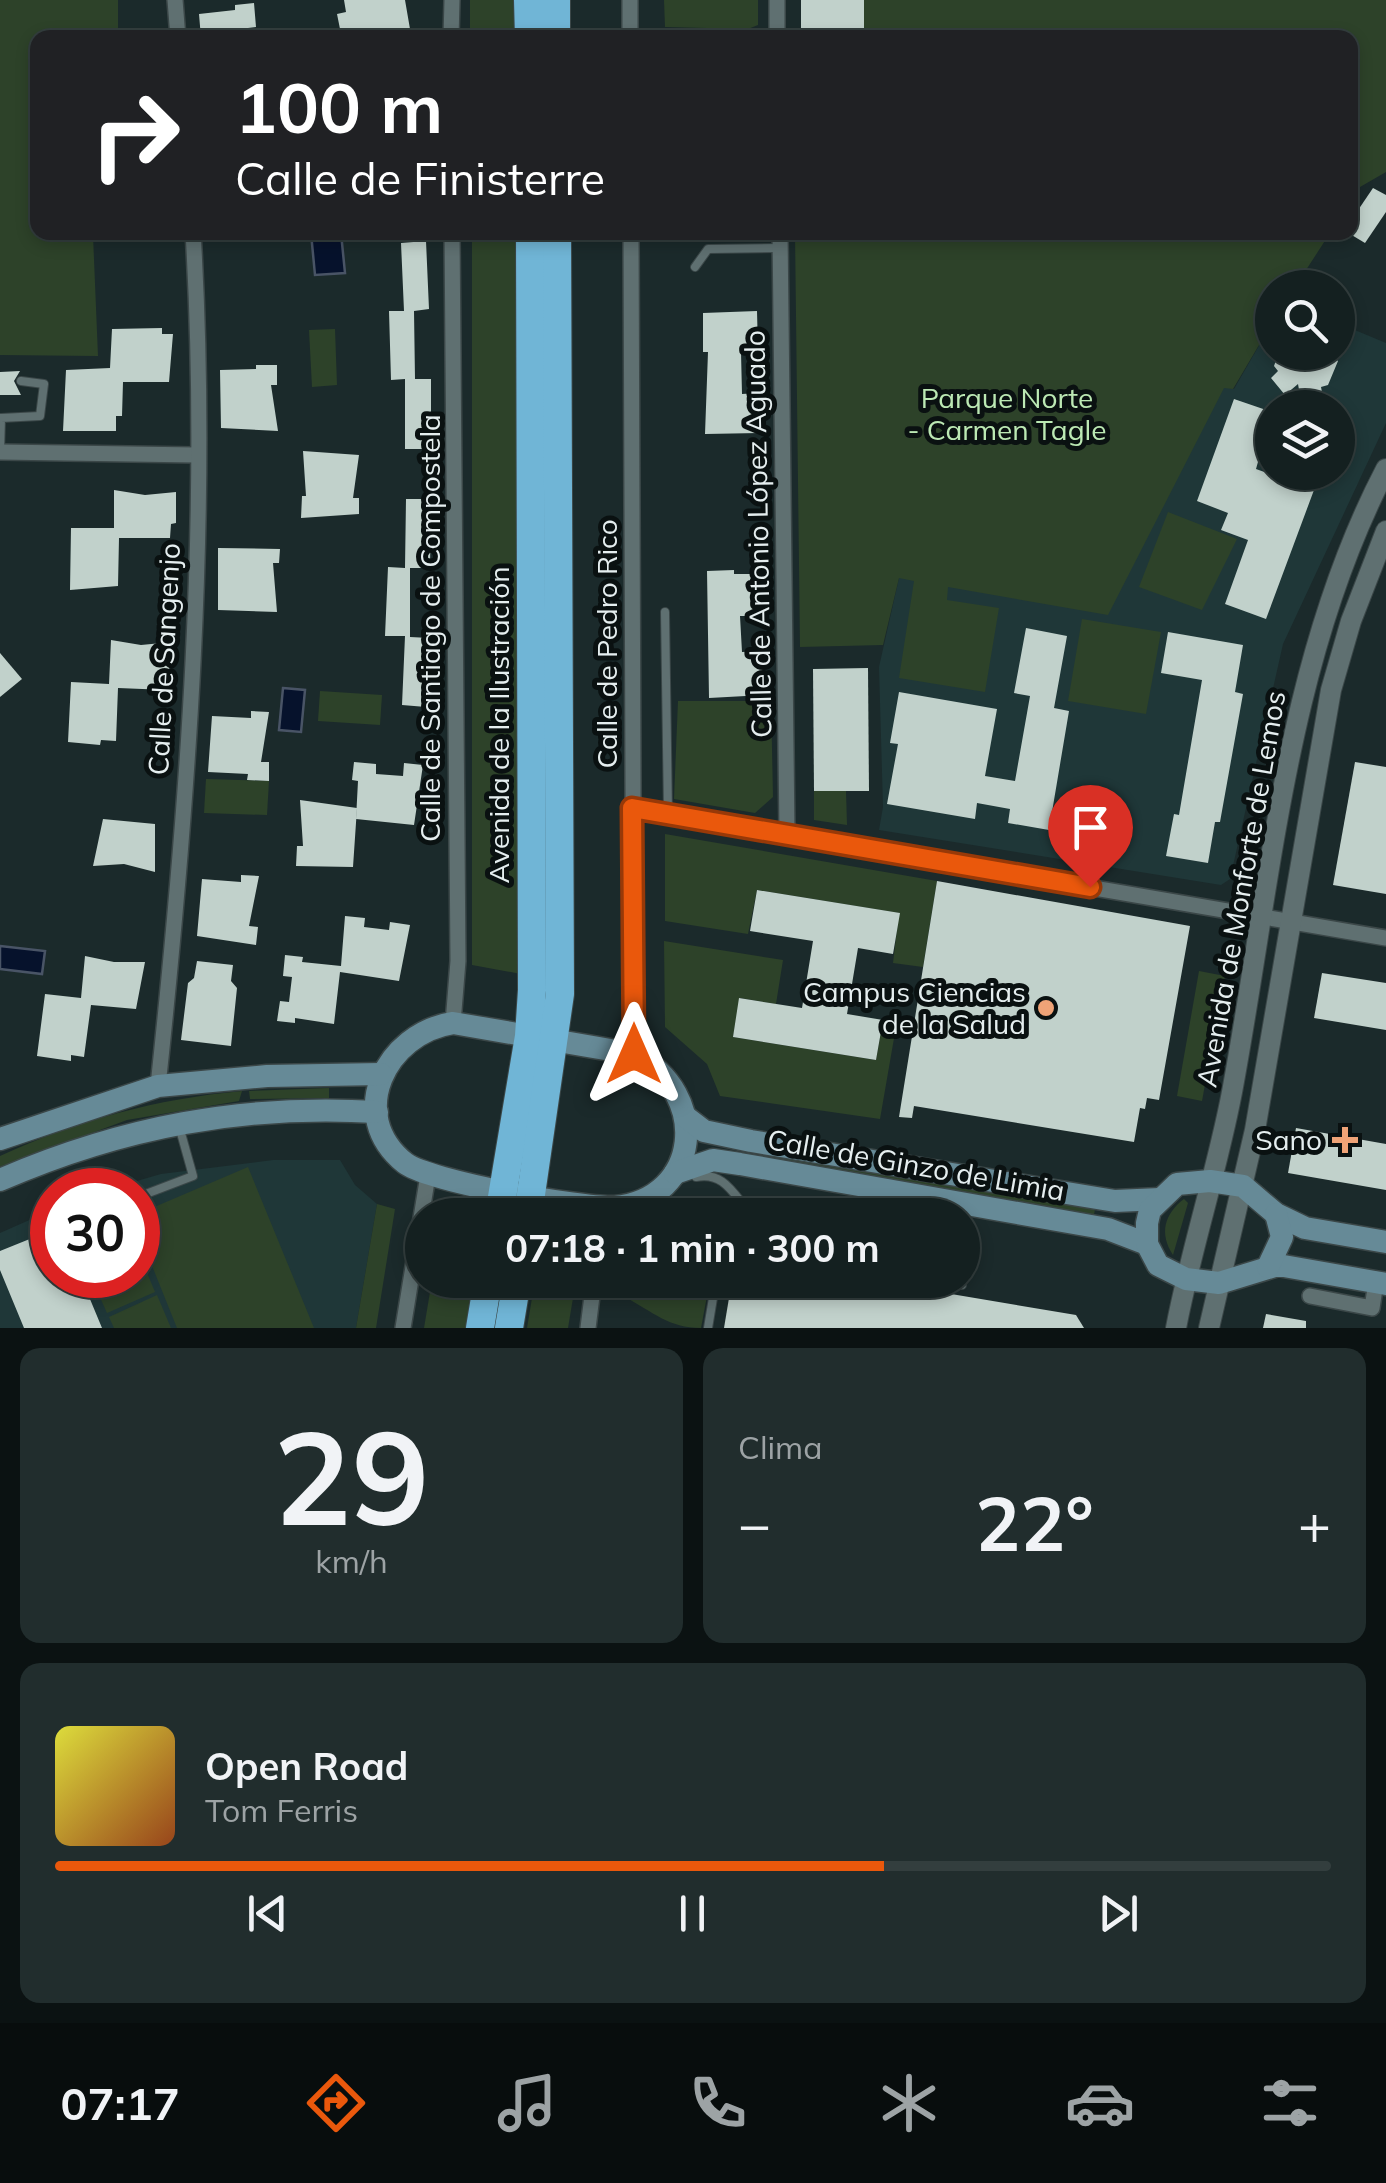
<!DOCTYPE html>
<html lang="es">
<head>
<meta charset="utf-8">
<style>
  body { margin:0; font-family:Mulish,sans-serif; background:#212d2d; color:#f1f3f6; height:100vh; display:flex; flex-direction:column; font-size:38px; white-space:nowrap }
  * { box-sizing:border-box; margin:0 }
  p { font-size:32px; color:#9da3a5 }
  .icon { flex:none; width:55px; height:55px; fill:none; stroke:currentColor; stroke-width:2; stroke-linecap:round; stroke-linejoin:round }
  .map { position:relative; height:1328px; overflow:hidden }
  .details { display:flex; flex-direction:column; gap:20px; padding:20px; background:#0b1212; flex:1 }
  .details>* { flex:none }
  .top-card { position:absolute; left:30px; top:30px; width:1328px; height:210px; border-radius:20px; box-shadow:0 5px 15px #0003,0 0 0 2px #333e3e; background:#202124; color:#fff; overflow:hidden }
  .controls { position:absolute; left:1255px; top:270px; display:grid; gap:20px }
  .controls a { display:grid; place-items:center; width:100px; height:100px; border-radius:50%; background:#142020; box-shadow:0 5px 15px #0003,0 0 0 2px #333e3e; font-size:50px }
  .speed { position:absolute; left:30px; top:1168px; display:flex; gap:20px; font-size:50px; font-weight:700; text-align:center }
  .speed>* { display:grid; place-content:center; width:130px; height:130px; border-radius:50%; background:#142020; box-shadow:0 5px 15px #0003,0 0 0 2px #333e3e; line-height:1 }
  .speed .limit { border:15px solid #d22; background:#fff; color:#111 }
  .pin { position:absolute; display:grid; place-items:center; width:85px; height:85px; color:#fff; margin:-102px -42px; border-radius:50% 50% 50% 0; rotate:-45deg; box-shadow:0 0 10px #0007 }
  .pin .icon { rotate:45deg }
  .me { position:absolute; width:110px; margin:-55px; rotate:0deg; stroke-linejoin:round; filter:drop-shadow(0 0 8px #0008) }
  .turn { display:flex; align-items:center; gap:35px; height:210px; padding:0 40px; font-size:45px }
  .turn .icon { width:130px; height:130px; stroke-width:2.5 }
  .turn b { display:block; font-size:70px; line-height:85px }
  .big { font-size:75px; font-weight:700; line-height:1.1 }
  .details .card { flex:1; display:flex; flex-direction:column; justify-content:center; gap:15px; min-width:0; padding:0 35px; border-radius:20px; background:#212d2d }
  .details .dial { align-items:center; gap:0 }
  .dial b { font-size:130px; line-height:1 }
  .song { display:flex; align-items:center; gap:30px }
  .cover { width:120px; height:120px; border-radius:15px; background:linear-gradient(135deg,hsl(60 70% 55%),hsl(20 70% 35%)) }
  .played { height:10px; border-radius:5px; background:linear-gradient(90deg,#ea580c 65%,#333e3e 65%) }
  .keys { display:flex; justify-content:space-around; direction:ltr }
  .heat { display:flex; justify-content:space-between; align-items:center; font-size:55px; direction:ltr }
  .details .tiles { flex:1; display:grid; gap:20px; grid-template-columns:1fr 1fr }
  .card:last-child { grid-column:span 2 }
  .trip { position:absolute; left:405px; top:1198px; width:575px; height:100px; border-radius:50px; background:#142020; box-shadow:0 5px 15px #0003,0 0 0 2px #333e3e; font-weight:700; line-height:100px; text-align:center }
  .menu { display:flex; height:160px; justify-content:space-around; align-items:center; background:#080d0d; color:#9da3a5 }
  .menu .icon { width:70px; height:70px }
  .menu .current { color:#ea580c }
  .menu b { font-size:45px; color:#f1f3f6 }
  .map>svg:first-child { display:block }
</style>
</head>
<body>
<div class="map">
<svg width="1386" height="1328" viewBox="0 0 1386 1328">
  <rect width="100%" height="100%" fill="#1b2a2b"/>
  <g fill="#1f3738" fill-rule="evenodd">
    <path d="M1272,323v29h66v-29l48,20v80l-103,221 -53,235 -9,6 -342,-55 4,-23 -4,-140 20,-89 325,-191 10,2zM1272,408h66v64h-66z"/>
    <path d="M273,1160h67l15,25 22,19 -21,124h-356v-95l52,-23v65h86v-85h-32l55,-16z"/>
  </g>
  <g fill="#2d4229">
    <path d="M0,0h118v37l-80,1v194l60,1 -5,2 5,121 -98,-1z"/>
    <rect x="470" y="0" width="46" height="37"/>
    <path d="M664,0h94v25l-10,4 -83,-2z"/>
    <path d="M864,0h522v172l-26,15 -10,15v-164l-486,-1z"/>
    <path d="M472,233h44l5,741 -49,-9z"/>
    <path d="M795,233v-1l535,1 -35,54 -23,1v35l-39,66 -9,-1 -116,227 -160,-28 -1,13 52,8 -14,84 -86,-14 15,-97 -15,-3 -16,67 -83,2z"/>
    <path d="M335,329l2,56 -25,2 -3,-57z"/>
    <path d="M1168,512l69,27 -35,71 -63,-23z"/>
    <path d="M1082,619l79,13 -15,82 -78,-13z"/>
    <path d="M320,691l62,4 -2,30 -62,-4z"/>
    <path d="M678,701h93l2,96 -18,16 -81,-14z"/>
    <path d="M206,779l63,2 -2,34 -63,-2z"/>
    <path d="M814,791h32l1,34 -33,-5z"/>
    <path d="M665,834l272,47 -14,86 -30,-4 6,-50 -142,-23 -9,44 -83,-13z"/>
    <path d="M664,941l119,19 -7,44 -36,-6 -7,39 143,23 7,-40 14,1 -17,98 -160,-23 -13,-32 -42,-37z"/>
    <path d="M1199,971l26,5 -23,125 -25,-5z"/>
    <path d="M329,1088v10l-79,1 -1,-8z"/>
    <path d="M242,1091l-3,10 -112,19 -127,47v-11c78,-36 156,-57 242,-65z"/>
    <path d="M759,1151l336,58 -1,6 -335,-57z"/>
    <path d="M248,1167l66,161h-137l-39,-97v-17z"/>
    <path d="M1184,1199l4,4 -15,52c-14,-21 -9,-41 11,-56z"/>
    <path d="M377,1204l18,5 -19,119h-20z"/>
    <path d="M138,1251l17,41 -48,21 -17,-38h48z"/>
    <path d="M432,1280h44l-8,48h-44z"/>
    <path d="M535,1280h41l-8,48h-41z"/>
    <path d="M625,1280h85l-9,48c-32,0 -48,-16 -76,-31z"/>
    <path d="M157,1295l14,33h-57l-5,-11z"/>
  </g>
  <g fill="#06122c" stroke="#495466" stroke-width="2.5">
    <path d="M311,233h30l4,40 -30,2z"/>
    <path d="M283,688l22,2 -4,42 -22,-2z"/>
    <path d="M0,946l45,5 -3,23 -42,-5z"/>
  </g>
  <g fill="#c1d1cb">
    <path d="M344,0h61l5,29 -69,5 -4,-20 9,-2z"/>
    <rect x="801" y="0" width="63" height="38"/>
    <path d="M254,3l2,24 -8,1v10h-47l-2,-24 36,-4v-5z"/>
    <path d="M1373,188l13,7v17l-21,31 -15,-9v-12z"/>
    <path d="M426,241l3,68 -15,2 1,68h16v70h-26v-70l-14,1 -2,-69h15l-3,-68z"/>
    <path d="M757,311l1,40 -17,1 1,42 17,-1v40l-54,1 3,-82h-5v-39z"/>
    <path d="M162,328v6h11l-4,48h-46l-1,34h-6v15h-53l3,-61 44,-2 2,-39z"/>
    <path d="M1279,352h51l8,9 -10,24 -7,2 2,10 -22,4 -3,-17 -13,11 -14,-17 7,-7 -4,-5z"/>
    <path d="M256,365h21v20h-6l7,46 -57,-3 -1,-58 36,-1z"/>
    <path d="M20,371l-6,10 7,14h-21v-23z"/>
    <path d="M1234,399l38,13 -16,57 58,21 -48,129 -41,-15 23,-64 -27,-10 7,-17 -31,-12z"/>
    <path d="M303,451l56,4 -6,43h6v16l-58,4 1,-22h4z"/>
    <path d="M114,490l31,5 31,-3v31l-5,1 -1,14h-51l-1,48 -48,4 1,-62h43z"/>
    <path d="M406,499h25l-1,69h-20v69l20,1 -4,69 -24,-2 3,-69h-20l3,-69 17,1z"/>
    <path d="M218,548l62,1 -1,14h-6l4,49 -59,-2z"/>
    <path d="M734,570v4h30v42h-24l2,36 21,-1 2,44 -56,3 -2,-127z"/>
    <path d="M1026,628l41,8 -13,72 15,3 -20,119 -41,-7 2,-14 -33,-6 -2,16 -88,-15 11,-60 -8,-1 9,-51 98,17 -12,67 30,5 15,-85 -16,-3z"/>
    <path d="M1168,632l75,13 -8,47 8,2 -23,128h-5l-7,41 -42,-7 8,-42 5,1 23,-135 -41,-7z"/>
    <path d="M111,640l30,5 31,-3 -5,48 -49,-2 -2,53 -15,-1 -1,5 -32,-3 3,-60 38,2z"/>
    <path d="M0,653l22,26 -22,18z"/>
    <path d="M868,668l1,123h-55l-1,-122z"/>
    <path d="M251,711l18,1 -8,50h8v19l-22,-1 1,-6 -40,-2 4,-56 39,2z"/>
    <path d="M354,762l22,2v10l27,2 1,-13 19,2 -9,60 -58,-6 2,-38 -6,-1z"/>
    <path d="M1355,762l31,5v127l-53,-9z"/>
    <path d="M300,800l57,8 -4,59 -57,-1 1,-20h6z"/>
    <path d="M103,819l52,5v48l-31,-8 -31,2z"/>
    <path d="M241,875l18,1 -10,50 9,1 -2,18 -59,-9 5,-57 39,3z"/>
    <path d="M937,881l253,45 -31,174 -12,-2 -2,11 -5,-1 -6,34 -220,-36 -2,12 -13,-1z"/>
    <path d="M757,890l143,23 -7,41 -35,-6 -11,66 36,6 -7,40 -143,-23 6,-39 63,10 11,-67 -63,-10z"/>
    <path d="M345,916l20,2 -1,9 25,3 1,-8 20,3 -11,56 -59,-9 -6,52 -39,-6v5l-18,-2 3,-20 9,1 3,-25 -9,-1 2,-21 18,2 -1,5 39,4z"/>
    <path d="M85,956l29,6h31l-9,47 -45,-4 -7,52 -13,-2v6l-34,-5 8,-62 36,4z"/>
    <path d="M197,961l36,4 -2,16 6,7 -6,58 -50,-6 7,-57 6,-5z"/>
    <path d="M1322,973l64,10v47l-72,-12z"/>
    <path d="M1296,1128l90,16v46l-98,-17z"/>
    <path d="M52,1230v45h28l22,53h-78l-24,-58v-19z"/>
    <path d="M732,1280h136l208,35 8,13h-360z"/>
    <path d="M1266,1314l40,7v7h-43z"/>
  </g>
  <g fill="none" stroke-linecap="round" stroke-linejoin="round">
    <g stroke="#3b4748" stroke-width="10">
      <g id="service">
        <path d="M695,267l13,-18 72,-1"/>
        <path d="M0,452l1,-34 39,-2 4,-32 -23,-3"/>
        <path d="M665,612l3,202"/>
        <path d="M696,1177c29,-6 38,19 56,38"/>
        <path d="M138,1197l55,-21 -14,-50"/>
        <path d="M904,1215l35,-7"/>
        <path d="M935,1280l27,5"/>
        <path d="M708,1328l8,-48"/>
      </g>
    </g>
    <g stroke="#3b4748" stroke-width="18">
      <g id="minor">
        <path d="M175,0l3,38"/>
        <path d="M777,0v38"/>
        <path d="M451,38l1,-38"/>
        <path d="M630,38v-38"/>
        <path d="M452,232l6,729 -5,62"/>
        <path d="M631,232l3,822"/>
        <path d="M780,232l7,603"/>
        <path d="M0,452l196,3"/>
        <path d="M632,809l754,129"/>
        <path d="M158,1086c30,-281 52,-571 35,-854"/>
        <path d="M1310,1296l62,12 4,-26"/>
        <path d="M403,1328l25,-153"/>
        <path d="M588,1328l6,-48"/>
      </g>
    </g>
    <g stroke="#3b4748" stroke-width="22">
      <g id="tertiary">
        <path d="M1176,1328c15,-79 41,-157 56,-236 39,-209 54,-432 154,-623"/>
        <path d="M1209,1328l46,-198 76,-440 20,-69 35,-90"/>
      </g>
    </g>
    <g stroke="#3b4748" stroke-width="25">
      <g id="secondary">
        <path d="M453,1023l181,31c78,40 66,145 -19,153 -32,2 -187,-26 -210,-44 -60,-48 -19,-130 48,-140z"/>
        <path d="M687,1118l17,13 47,10 364,60 45,-2"/>
        <path d="M0,1139l158,-53 109,-10 114,-2"/>
        <path d="M675,1173l38,-13 27,4 368,65 39,15"/>
        <path d="M0,1180c122,-53 243,-76 377,-68"/>
        <path d="M1386,1242l-81,-14 -29,-14 -33,-28 -33,-5 -33,3 -27,26 -3,13v21l11,21 28,14 33,4 59,-18 108,19"/>
        <path d="M1268,1267l14,-30 -6,-23"/>
      </g>
    </g>
    <g stroke="#3b4748" stroke-width="30">
      <g id="trunk">
        <path d="M528,0l1,38"/>
        <path d="M556,0v38"/>
        <path d="M499,1215l30,-179 3,-46 -2,-758"/>
        <path d="M528,1215l32,-221 -3,-762"/>
        <path d="M480,1328l8,-48"/>
        <path d="M509,1328l8,-48"/>
      </g>
    </g>
    <use href="#service" stroke="#5f7071" stroke-width="8"/>
    <use href="#minor" stroke="#5f7071" stroke-width="15"/>
    <use href="#tertiary" stroke="#5f7071" stroke-width="20"/>
    <use href="#secondary" stroke="#668a97" stroke-width="22"/>
    <use href="#trunk" stroke="#70b5d6" stroke-width="28"/>
  </g>
  <g fill="none" stroke-linecap="round" stroke-linejoin="round">
    <g stroke="#983908" stroke-width="25">
      <path id="route" d="M634,1054l-2,-246 458,79"/>
    </g>
    <use href="#route" stroke="#ea580c" stroke-width="18"/>
  </g>
  <g fill="#efa377" stroke="#0a1111" stroke-width="4">
    <circle cx="1046" cy="1008" r="10"/>
    <path d="M1340 1125h10v10h10v10h-10v10h-10v-10h-10v-10h10z"/>
  </g>
  <g text-anchor="middle" stroke-width="10" stroke-linejoin="round" paint-order="stroke">
    <g font-size="28" fill="#bce9b4" stroke="#0a1111">
      <text x="1007" y="408">Parque Norte<tspan x="1007" dy="32">- Carmen Tagle</tspan></text>
    </g>
    <g font-size="28" fill="#e5eeef" stroke="#0a1111">
      <text transform="translate(758 534) rotate(-91)" y="10">Calle de Antonio López Aguado</text>
      <text transform="translate(430 628) rotate(-90)" y="10">Calle de Santiago de Compostela</text>
      <text transform="translate(607 644) rotate(-90)" y="10">Calle de Pedro Rico</text>
      <text transform="translate(164 659) rotate(-87)" y="10">Calle de Sangenjo</text>
      <text transform="translate(499 725) rotate(-90)" y="10">Avenida de la Ilustración</text>
      <text transform="translate(1241 889) rotate(-80)" y="10">Avenida de Monforte de Lemos</text>
      <text transform="translate(916 1165) rotate(10)" y="10">Calle de Ginzo de Limia</text>
    </g>
    <g font-size="28" fill="#e5eeef" stroke="#0a1111" text-anchor="end">
      <text x="1026" y="1002">Campus Ciencias<tspan x="1026" dy="32">de la Salud</tspan></text>
      <text x="1322" y="1150">Sano</text>
    </g>
  </g>
</svg>
<div class="controls">
<a><svg class="icon" aria-label="search" viewBox="0 0 24 24"><circle cx="10" cy="10" r="6"/><path d="M15 15l6 6"/></svg></a>
<a><svg class="icon" aria-label="layers" viewBox="0 0 24 24"><path d="M12 4l9 5-9 5-9-5zM3 14l9 5 9-5"/></svg></a>
</div>
<div class="speed"><div class="limit">30</div></div>
<div class="pin" style="left:1090px;top:887px;background:#d93025"><svg class="icon" aria-label="arrive" viewBox="0 0 24 24"><path d="M6 21V4h12l-3 4 3 4H6"/></svg></div>
<svg class="me" style="left:634px;top:1054px" viewBox="-20 -20 40 40"><path d="M0-17L14 15 0 8-14 15z" fill="#ea580c" stroke="#fff" stroke-width="4"/></svg>
<div class="trip">07:18 · 1 min · 300 m</div>
<div class="top-card">
<div class="turn"><svg class="icon" aria-label="right" viewBox="0 0 24 24"><path d="M7 20v-9h11M14 6l5 5-5 5"/></svg><div><b>100 m</b>Calle de Finisterre</div></div>
</div>
</div>
<section class="details">
<div class="tiles">
<div class="card dial"><b>29</b><p>km/h</p></div>
<div class="card"><p>Clima</p>
<div class="heat"><a>−</a><b class="big">22°</b><a>+</a></div>
</div>
<div class="card">
<div class="song"><i class="cover"></i><div><b>Open Road</b><p>Tom Ferris</p></div></div>
<div class="played"></div>
<div class="keys"><svg class="icon" aria-label="previous" viewBox="0 0 24 24"><path d="M18 5L8 12l10 7zM5 5v14"/></svg><svg class="icon" aria-label="pause" viewBox="0 0 24 24"><path d="M8 5v14M16 5v14"/></svg><svg class="icon" aria-label="next" viewBox="0 0 24 24"><path d="M6 5l10 7-10 7zM19 5v14"/></svg></div>
</div>
</div>
</section>
<nav class="menu">
<b>07:17</b>
<svg class="icon current" aria-label="directions" viewBox="0 0 24 24"><path d="M12 3l9 9-9 9-9-9zM9 14v-3h6M13 9l2 2-2 2"/></svg>
<svg class="icon" aria-label="music" viewBox="0 0 24 24"><path d="M9 18V5l10-2v13"/><circle cx="6" cy="18" r="3"/><circle cx="16" cy="16" r="3"/></svg>
<svg class="icon" aria-label="phone" viewBox="0 0 24 24"><path d="M5 4h4l2 5-3 2q2 4 5 5l2-3 5 2v4C11 20 4 13 5 4z"/></svg>
<svg class="icon" aria-label="climate" viewBox="0 0 24 24"><path d="M12 3v18M4 7l16 10M4 17L20 7"/></svg>
<svg class="icon" aria-label="car" viewBox="0 0 24 24"><path d="M5 17H2v-5l4-1 3-4h7l3 4 3 1v5h-3M9 17h6M6 11h13"/><circle cx="7" cy="17" r="2"/><circle cx="17" cy="17" r="2"/></svg>
<svg class="icon" aria-label="filters" viewBox="0 0 24 24"><path d="M4 7h16M4 17h16"/><circle cx="9" cy="7" r="2"/><circle cx="15" cy="17" r="2"/></svg>
</nav>
</body>
</html>
